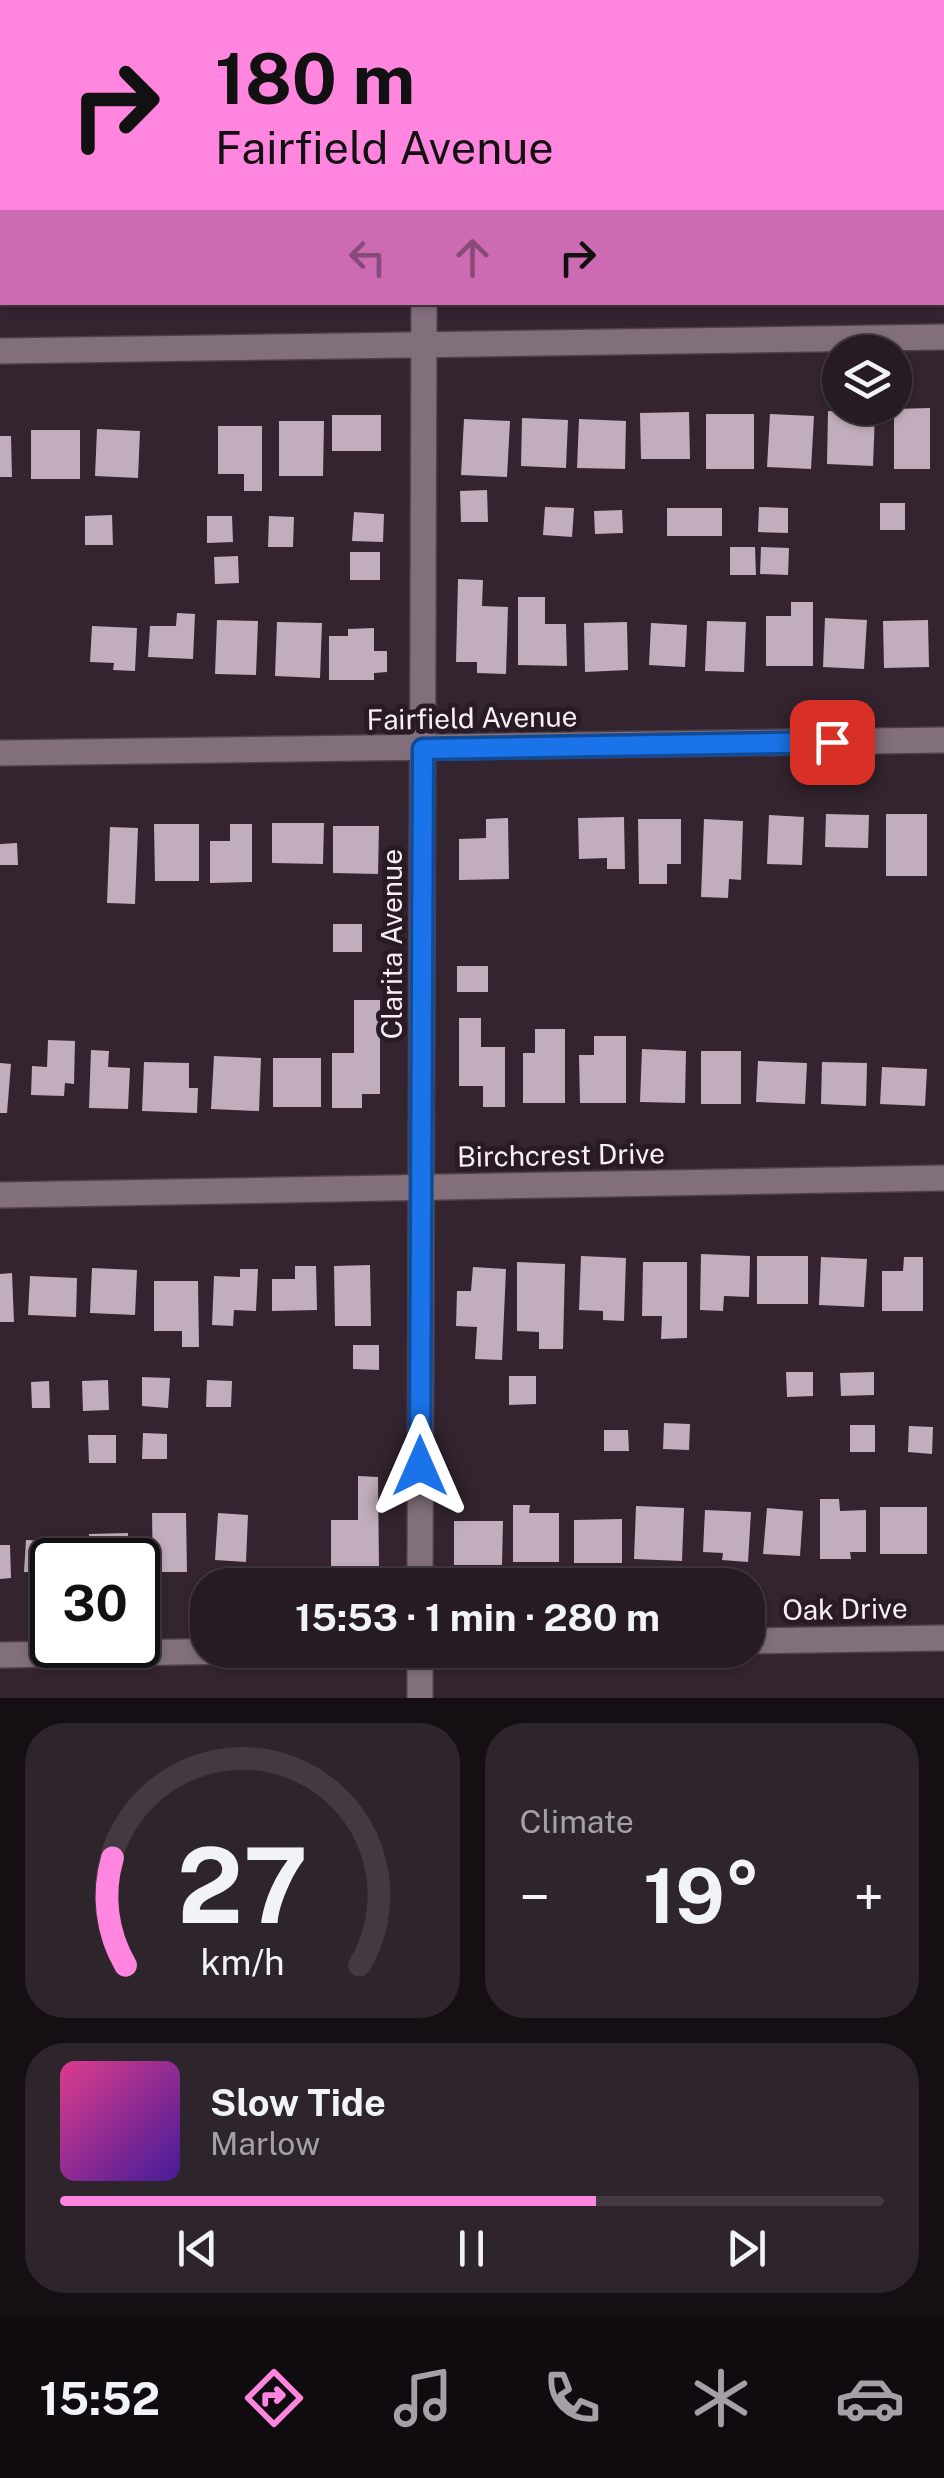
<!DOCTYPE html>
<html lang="en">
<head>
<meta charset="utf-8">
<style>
  body { margin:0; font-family:"Public Sans",sans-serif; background:#2e242b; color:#f1f3f6; height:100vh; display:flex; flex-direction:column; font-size:38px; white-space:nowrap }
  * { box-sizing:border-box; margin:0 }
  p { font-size:32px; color:#a4a1a6 }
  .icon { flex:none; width:55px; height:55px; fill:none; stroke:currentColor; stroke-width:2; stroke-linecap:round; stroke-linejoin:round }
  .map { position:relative; height:1698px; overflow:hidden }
  .details { display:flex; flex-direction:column; gap:25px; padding:25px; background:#150f13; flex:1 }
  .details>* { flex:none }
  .hud { position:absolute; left:0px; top:0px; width:945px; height:305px; box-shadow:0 2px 8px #0004,0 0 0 2px #423941; background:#ff85df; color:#111; overflow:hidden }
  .tools { position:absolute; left:822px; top:335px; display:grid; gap:20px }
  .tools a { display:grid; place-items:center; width:90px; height:90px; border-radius:50%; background:#261b23; box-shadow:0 2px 8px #0004,0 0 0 2px #423941; font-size:50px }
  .speed { position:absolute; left:30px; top:1538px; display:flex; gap:20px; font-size:50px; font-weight:700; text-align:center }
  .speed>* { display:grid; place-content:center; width:130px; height:130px; border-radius:50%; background:#261b23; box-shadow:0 2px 8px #0004,0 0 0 2px #423941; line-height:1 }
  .speed .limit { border:5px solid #111; border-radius:15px; background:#fff; color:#111 }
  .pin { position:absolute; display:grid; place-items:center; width:85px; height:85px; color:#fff; margin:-42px; border-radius:20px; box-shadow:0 5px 15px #0006 }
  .me { position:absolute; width:110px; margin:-55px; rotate:0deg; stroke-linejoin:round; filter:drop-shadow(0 0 8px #0008) }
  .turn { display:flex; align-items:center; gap:35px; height:210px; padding:0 50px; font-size:45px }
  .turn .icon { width:130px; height:130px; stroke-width:2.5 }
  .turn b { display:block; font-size:70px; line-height:85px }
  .lanes { display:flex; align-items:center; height:95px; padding:0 50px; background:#0003; justify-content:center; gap:50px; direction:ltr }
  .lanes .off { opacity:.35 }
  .big { font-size:75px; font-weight:700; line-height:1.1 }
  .details .card { flex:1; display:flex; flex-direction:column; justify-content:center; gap:15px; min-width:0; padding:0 35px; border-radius:40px; background:#2e242b }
  .details .dial { align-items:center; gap:0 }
  .dial svg { height:260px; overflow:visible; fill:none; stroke:#423941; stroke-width:7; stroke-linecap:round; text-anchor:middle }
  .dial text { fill:#f1f3f6; stroke:none }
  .song { display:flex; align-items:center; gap:30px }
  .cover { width:120px; height:120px; border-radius:15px; background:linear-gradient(135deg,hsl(330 70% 55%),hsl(260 70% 35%)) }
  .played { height:10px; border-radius:5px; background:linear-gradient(90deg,#ff85df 65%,#423941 65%) }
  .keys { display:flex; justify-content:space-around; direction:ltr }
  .heat { display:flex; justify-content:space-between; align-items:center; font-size:55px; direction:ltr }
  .details .tiles { flex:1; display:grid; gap:25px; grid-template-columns:1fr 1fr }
  .card:last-child { grid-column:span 2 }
  .trip { position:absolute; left:190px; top:1568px; width:575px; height:100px; border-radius:40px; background:#261b23; box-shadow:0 2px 8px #0004,0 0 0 2px #423941; font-weight:700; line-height:100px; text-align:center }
  .menu { display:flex; height:160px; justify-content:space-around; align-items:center; background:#0f0b0e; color:#a4a1a6 }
  .menu .icon { width:70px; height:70px }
  .menu .selected { color:#ff85df }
  .menu b { font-size:45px; color:#f1f3f6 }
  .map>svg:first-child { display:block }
</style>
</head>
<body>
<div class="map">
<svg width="944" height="1698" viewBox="0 0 944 1698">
  <rect width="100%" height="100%" fill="#33242f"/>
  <g fill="#c1adbb">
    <path d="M930,408v61h-36v-60z"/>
    <path d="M828,411l47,2 -2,53 -46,-2z"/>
    <path d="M689,412l1,47h-49l-1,-46z"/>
    <rect x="706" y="414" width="48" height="55"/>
    <path d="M770,414l44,2 -3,53 -44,-2z"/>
    <rect x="332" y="415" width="49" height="36"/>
    <path d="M522,418l46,2 -2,48 -45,-2z"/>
    <path d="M464,419l46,2 -3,56 -46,-2z"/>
    <path d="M579,419l47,2 -1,48 -48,-1z"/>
    <path d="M279,421h45l-1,55h-44z"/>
    <path d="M218,426h44v65h-18v-17h-26z"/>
    <path d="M97,429l43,2 -2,47 -43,-2z"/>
    <rect x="31" y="430" width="49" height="49"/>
    <path d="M0,436h11l1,41h-12z"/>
    <path d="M487,490l1,32h-27l-1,-31z"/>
    <rect x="880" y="503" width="25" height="27"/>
    <path d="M545,507l29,1 -2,29 -29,-2z"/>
    <path d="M759,507l29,1v25l-30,-1z"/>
    <rect x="667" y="508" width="55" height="28"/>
    <path d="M622,510l1,23 -28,1 -1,-23z"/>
    <path d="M354,512l30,2 -1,28 -31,-1z"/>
    <path d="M112,515l1,30h-28v-29z"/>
    <path d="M207,516h25l1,26 -26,1z"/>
    <path d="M269,516l25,1 -1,30h-25z"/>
    <path d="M730,547h25l1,28h-26z"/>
    <path d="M761,547l28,1 -1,27 -28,-1z"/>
    <rect x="350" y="552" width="30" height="28"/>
    <path d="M238,556l1,27 -24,1 -1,-27z"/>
    <path d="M458,579l25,1 -1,26 26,1 -2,67 -29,-1v-11h-21z"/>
    <path d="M518,597h27v27h21l1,42 -49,-1z"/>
    <path d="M791,602h22v64h-47v-50h25z"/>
    <path d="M177,613l18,1 -2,45 -45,-2 2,-31h26z"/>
    <path d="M825,618l42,2 -3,49 -41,-2z"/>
    <path d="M217,620l41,1 -2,54 -41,-1z"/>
    <path d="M928,620l1,47 -45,1 -1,-47z"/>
    <path d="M707,621l39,1 -2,50 -39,-1z"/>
    <path d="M277,622l45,1 -2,55 -45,-2z"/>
    <path d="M627,622l1,48 -43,2 -1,-49z"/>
    <path d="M651,623l36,2 -2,42 -36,-2z"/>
    <path d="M92,626l45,2 -2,43 -22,-1 1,-7 -24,-1z"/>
    <path d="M374,628v23h13v21l-13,1v7h-45v-44h19v-7z"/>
    <path d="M826,814l43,1 -1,33 -43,-1z"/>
    <rect x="886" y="814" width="41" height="62"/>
    <path d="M769,815l35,2 -2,48 -35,-1z"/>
    <path d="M624,817l1,52h-18v-11l-28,1 -1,-41z"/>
    <path d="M508,818l1,61 -50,1v-41l27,-1v-19z"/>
    <path d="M638,819h43v45h-14v20h-28z"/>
    <path d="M704,819l39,2 -2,59 -12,-1 -1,19 -27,-1z"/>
    <path d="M272,823h52l-1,41 -51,-1z"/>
    <path d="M154,824h45v57h-44z"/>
    <path d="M230,824h22v58l-42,1v-42h20z"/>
    <path d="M333,826h46l-1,48 -45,-1z"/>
    <path d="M110,827l28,1 -3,76 -28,-1z"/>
    <path d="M17,843l1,22h-18v-21z"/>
    <rect x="333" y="924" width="29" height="28"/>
    <rect x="457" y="966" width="31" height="26"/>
    <path d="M354,1000h26v94h-18v14h-30v-55h22z"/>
    <path d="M459,1018h22v29h24v60h-22v-21h-24z"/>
    <path d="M535,1029h30v74h-42v-50h12z"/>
    <path d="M594,1036h32v67h-46l-1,-48h15z"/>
    <path d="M48,1040l27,1 -1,43 -9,-1 -1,13 -33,-1 1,-29 15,1z"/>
    <path d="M642,1049l44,2 -1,52 -45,-1z"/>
    <path d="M91,1050l18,1 -1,16 22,1 -2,41 -39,-1z"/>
    <rect x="701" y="1051" width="40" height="53"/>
    <path d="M214,1056l47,2 -2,53 -48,-2z"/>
    <rect x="273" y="1058" width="48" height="49"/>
    <path d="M758,1061l49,2 -2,41 -49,-2z"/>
    <path d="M144,1062l45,1v25h9l-1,25 -55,-2z"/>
    <path d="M822,1062l45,1 -1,43 -45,-2z"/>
    <path d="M0,1063l11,1 -4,49h-7z"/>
    <path d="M882,1067l45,2 -2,37 -45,-2z"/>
    <path d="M701,1254l49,2 -1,41 -25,-1 -1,15 -23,-1z"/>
    <path d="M581,1256l45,2 -2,63 -21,-1v-9l-24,-1z"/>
    <rect x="757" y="1256" width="51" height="48"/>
    <path d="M821,1257l46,2 -3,48 -45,-2z"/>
    <path d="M904,1257h19v54h-41v-40h21z"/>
    <path d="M517,1262l48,2 -2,85h-24v-17l-22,-1z"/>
    <path d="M643,1262h44v76l-26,1 1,-23h-20z"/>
    <path d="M370,1265l1,61h-36l-1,-60z"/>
    <path d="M295,1266h21l1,44 -45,1v-32h23z"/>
    <path d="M473,1267l33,2 -4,91 -27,-1 2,-32 -21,-1 1,-35h14z"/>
    <path d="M92,1268l45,2 -2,45 -45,-2z"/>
    <path d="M240,1269h18l-2,42 -22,-1 -1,16 -21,-1 2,-49 26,1z"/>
    <path d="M12,1273l2,49h-14v-48z"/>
    <path d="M30,1276l47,2 -1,39 -48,-2z"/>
    <path d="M154,1281h44l1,66h-17v-16h-28z"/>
    <path d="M353,1345h26v25l-26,-1z"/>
    <path d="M786,1372h27v24l-26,1z"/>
    <path d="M874,1372v23l-33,1 -1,-23z"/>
    <path d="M509,1376h27v28l-27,1z"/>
    <path d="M142,1377l28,1 -2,30 -26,-2z"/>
    <path d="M108,1380l1,30 -26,1 -1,-30z"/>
    <path d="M207,1380l25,1 -1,26h-25z"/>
    <path d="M49,1381l1,27h-18l-1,-26z"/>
    <path d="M664,1423l26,1 -1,26 -26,-1z"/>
    <rect x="850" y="1425" width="25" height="27"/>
    <path d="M909,1426l24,1 -1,27 -24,-2z"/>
    <path d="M604,1430h24l1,21h-25z"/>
    <path d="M143,1433l24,1v25h-25z"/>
    <path d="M88,1435h28v28h-27z"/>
    <path d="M358,1476l20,1 1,91 -48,1v-49h27z"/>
    <path d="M820,1499h19l1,12 26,-1v42h-16l1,7h-31z"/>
    <path d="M513,1505h17l-1,8h30v49h-46z"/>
    <path d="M636,1506l48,2 -2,53 -48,-2z"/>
    <rect x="880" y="1507" width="47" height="47"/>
    <path d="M767,1508l36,3 -3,45 -37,-2z"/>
    <path d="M705,1510l46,2 -3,50 -26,-2 1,-7 -20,-1z"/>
    <path d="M152,1513h34l1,59h-34z"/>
    <path d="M218,1513l30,2 -2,47 -31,-2z"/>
    <path d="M622,1519v44h-48v-43z"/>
    <path d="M454,1521h49l-1,44h-48z"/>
    <path d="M128,1533v27h-39v-26z"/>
    <path d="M26,1540l48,2 -1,18h-21v13l-28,-1z"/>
    <path d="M0,1545h10l1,33 -11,1z"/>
  </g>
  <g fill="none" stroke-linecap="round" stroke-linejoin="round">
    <g stroke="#4c3f48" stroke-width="28">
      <g id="minor">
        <path d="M425,2v-2"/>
        <path d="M0,351l944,-14"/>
        <path d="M0,753l944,-13"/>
        <path d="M0,1195l944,-17"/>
        <path d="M420,1585l4,-1283"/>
        <path d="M748,1641l196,-3"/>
        <path d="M0,1655l296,-5"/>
        <path d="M420,1698v-48"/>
      </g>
    </g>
    <use href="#minor" stroke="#816f7b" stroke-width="25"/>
  </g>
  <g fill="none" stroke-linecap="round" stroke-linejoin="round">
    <g stroke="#114b97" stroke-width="25">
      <path id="route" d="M420,1466l3,-717 409,-7"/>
    </g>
    <use href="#route" stroke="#1a73e8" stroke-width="18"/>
  </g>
  <g text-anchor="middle" stroke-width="10" stroke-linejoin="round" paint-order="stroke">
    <g font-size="28" fill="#faeff6" stroke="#291b25">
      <text transform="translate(472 718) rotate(-1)" y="10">Fairfield Avenue</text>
      <text transform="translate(392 944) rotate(-90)" y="10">Clarita Avenue</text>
      <text transform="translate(561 1155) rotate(-1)" y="10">Birchcrest Drive</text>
      <text transform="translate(845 1609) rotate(-1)" y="10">Oak Drive</text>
    </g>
  </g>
</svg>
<div class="tools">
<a><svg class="icon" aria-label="layers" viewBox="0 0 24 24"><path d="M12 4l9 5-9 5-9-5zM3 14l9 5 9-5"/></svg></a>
</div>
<div class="speed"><div class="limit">30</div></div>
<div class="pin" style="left:832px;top:742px;background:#d93025"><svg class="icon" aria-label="arrive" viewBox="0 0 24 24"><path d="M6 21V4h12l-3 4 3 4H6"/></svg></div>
<svg class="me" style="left:420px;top:1466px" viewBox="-20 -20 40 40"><path d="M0-17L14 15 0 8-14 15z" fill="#1a73e8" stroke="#fff" stroke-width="4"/></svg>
<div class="trip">15:53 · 1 min · 280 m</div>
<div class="hud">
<div class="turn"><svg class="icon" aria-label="right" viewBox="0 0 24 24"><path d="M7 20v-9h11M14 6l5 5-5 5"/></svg><div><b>180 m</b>Fairfield Avenue</div></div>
<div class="lanes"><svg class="icon off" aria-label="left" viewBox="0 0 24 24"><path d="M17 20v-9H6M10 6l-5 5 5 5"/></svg><svg class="icon off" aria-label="ahead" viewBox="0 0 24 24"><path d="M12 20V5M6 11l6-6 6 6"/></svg><svg class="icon" aria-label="right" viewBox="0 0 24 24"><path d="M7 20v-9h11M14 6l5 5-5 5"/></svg></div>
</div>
</div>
<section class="details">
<div class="tiles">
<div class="card dial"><svg viewBox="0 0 100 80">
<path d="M14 69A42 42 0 1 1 86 69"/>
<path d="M14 69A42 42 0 0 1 10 36" stroke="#ff85df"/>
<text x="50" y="56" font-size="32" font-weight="700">27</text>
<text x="50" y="72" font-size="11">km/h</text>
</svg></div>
<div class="card"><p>Climate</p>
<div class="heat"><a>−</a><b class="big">19°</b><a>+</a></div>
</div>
<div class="card">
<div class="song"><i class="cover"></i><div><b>Slow Tide</b><p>Marlow</p></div></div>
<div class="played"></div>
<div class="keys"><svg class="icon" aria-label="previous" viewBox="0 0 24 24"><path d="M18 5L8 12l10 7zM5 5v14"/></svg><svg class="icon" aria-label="pause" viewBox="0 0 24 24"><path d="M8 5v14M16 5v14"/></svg><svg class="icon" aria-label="next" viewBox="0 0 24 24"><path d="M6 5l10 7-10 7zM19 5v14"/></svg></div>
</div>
</div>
</section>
<nav class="menu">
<b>15:52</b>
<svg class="icon selected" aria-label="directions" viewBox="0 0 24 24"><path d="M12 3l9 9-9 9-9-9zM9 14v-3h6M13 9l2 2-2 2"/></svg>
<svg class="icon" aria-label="music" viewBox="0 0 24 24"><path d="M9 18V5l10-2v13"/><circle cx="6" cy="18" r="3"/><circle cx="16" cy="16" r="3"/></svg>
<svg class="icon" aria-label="phone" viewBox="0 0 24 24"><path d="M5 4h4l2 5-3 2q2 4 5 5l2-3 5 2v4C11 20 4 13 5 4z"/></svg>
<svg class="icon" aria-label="climate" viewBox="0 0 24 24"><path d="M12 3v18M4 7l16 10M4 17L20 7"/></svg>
<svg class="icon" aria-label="car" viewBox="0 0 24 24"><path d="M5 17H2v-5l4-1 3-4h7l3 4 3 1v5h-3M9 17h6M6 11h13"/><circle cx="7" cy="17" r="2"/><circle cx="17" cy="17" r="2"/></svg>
</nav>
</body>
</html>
